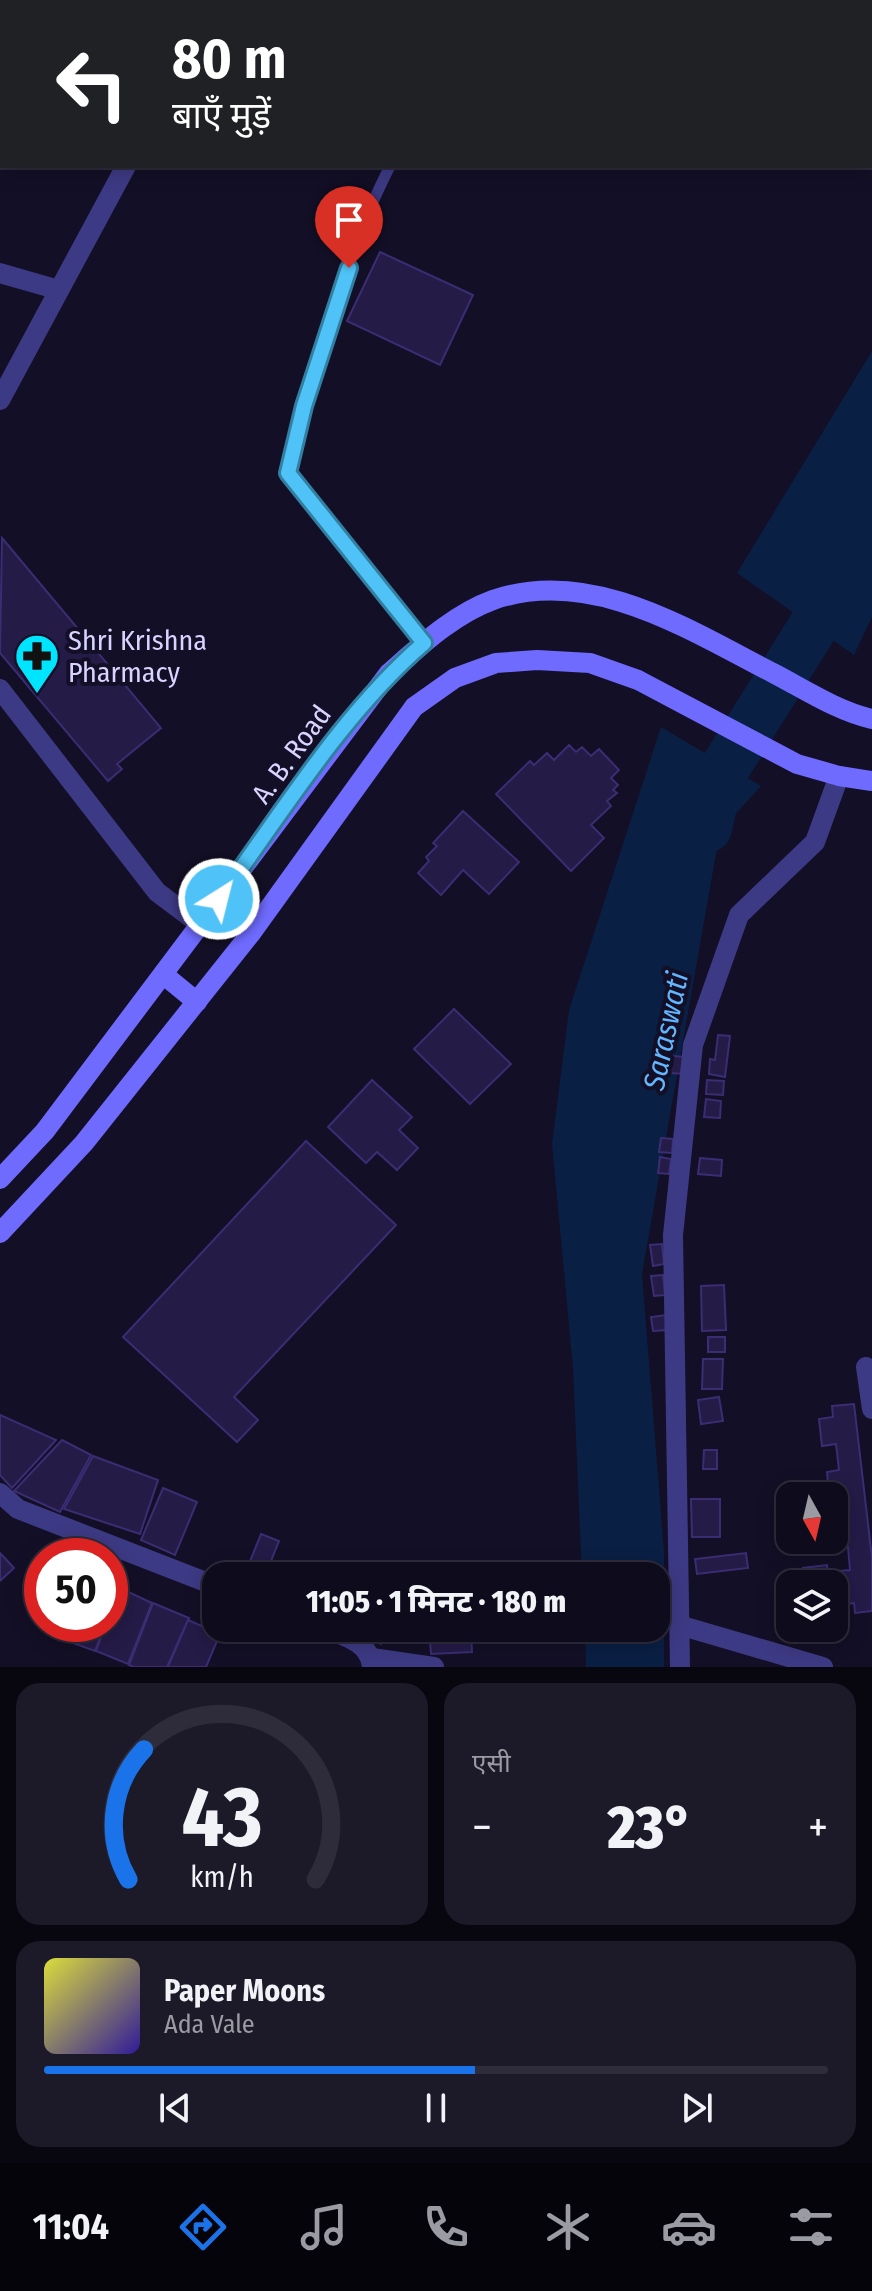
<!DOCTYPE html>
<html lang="hi">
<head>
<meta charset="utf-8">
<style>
  body { margin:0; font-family:"Fira Sans Condensed","Noto Sans Devanagari",sans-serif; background:#1c1929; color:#f1f3f6; height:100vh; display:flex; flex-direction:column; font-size:30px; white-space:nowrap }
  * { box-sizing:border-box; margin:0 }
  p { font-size:26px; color:#9b9ba3 }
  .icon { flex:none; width:44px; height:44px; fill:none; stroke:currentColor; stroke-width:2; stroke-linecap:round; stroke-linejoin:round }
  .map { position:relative; height:1667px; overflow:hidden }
  .sheet { display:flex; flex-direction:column; gap:16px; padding:16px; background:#08060f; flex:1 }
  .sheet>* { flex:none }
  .banner { position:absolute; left:0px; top:0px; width:872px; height:168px; box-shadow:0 4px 20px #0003,0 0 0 2px #2e2b3b; background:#202124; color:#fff; overflow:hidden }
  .needle { width:52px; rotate:172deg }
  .fabs { position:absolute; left:776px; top:1482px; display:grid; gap:16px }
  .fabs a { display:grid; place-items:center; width:72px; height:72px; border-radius:16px; background:#0e0b1c; box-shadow:0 4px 20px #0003,0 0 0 2px #2e2b3b; font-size:40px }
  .speed { position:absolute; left:24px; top:1538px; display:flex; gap:16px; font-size:40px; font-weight:700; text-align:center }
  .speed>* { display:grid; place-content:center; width:104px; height:104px; border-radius:50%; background:#0e0b1c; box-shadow:0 4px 20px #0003,0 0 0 2px #2e2b3b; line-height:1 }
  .speed .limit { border:12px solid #d22; background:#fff; color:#111 }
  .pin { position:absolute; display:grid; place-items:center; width:68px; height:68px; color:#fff; margin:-82px -34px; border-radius:50% 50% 50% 0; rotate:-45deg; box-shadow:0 0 8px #0007 }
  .pin .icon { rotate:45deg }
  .me { position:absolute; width:88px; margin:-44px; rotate:36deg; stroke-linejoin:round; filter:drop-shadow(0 0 6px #0008) }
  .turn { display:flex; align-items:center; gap:28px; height:168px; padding:0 40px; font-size:36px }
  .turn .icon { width:104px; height:104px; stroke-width:2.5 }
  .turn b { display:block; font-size:56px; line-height:68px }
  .big { font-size:60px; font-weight:800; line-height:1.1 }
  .sheet .widget { flex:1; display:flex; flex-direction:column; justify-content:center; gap:12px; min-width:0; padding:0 28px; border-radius:24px; background:#1c1929 }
  .sheet .dial { align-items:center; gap:0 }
  .dial svg { height:208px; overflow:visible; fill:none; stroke:#2e2b3b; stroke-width:7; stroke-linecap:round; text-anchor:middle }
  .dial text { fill:#f1f3f6; stroke:none }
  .song { display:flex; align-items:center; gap:24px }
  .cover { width:96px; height:96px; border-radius:12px; background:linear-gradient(135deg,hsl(60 70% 55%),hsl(250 70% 35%)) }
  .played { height:8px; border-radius:4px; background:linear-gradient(90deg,#1a73e8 55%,#2e2b3b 55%) }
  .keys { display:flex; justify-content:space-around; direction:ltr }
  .heat { display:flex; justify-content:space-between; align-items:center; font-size:44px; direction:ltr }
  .sheet .tiles { flex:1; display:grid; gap:16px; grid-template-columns:1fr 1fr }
  .widget:last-child { grid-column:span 2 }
  .trip { position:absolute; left:202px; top:1562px; width:468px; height:80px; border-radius:24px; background:#0e0b1c; box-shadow:0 4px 20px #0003,0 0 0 2px #2e2b3b; font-weight:800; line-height:80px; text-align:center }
  .tab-bar { display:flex; height:128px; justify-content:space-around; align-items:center; background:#06040b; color:#9b9ba3 }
  .tab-bar .icon { width:56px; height:56px }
  .tab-bar .on { color:#1a73e8 }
  .tab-bar b { font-size:36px; color:#f1f3f6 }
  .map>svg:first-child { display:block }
</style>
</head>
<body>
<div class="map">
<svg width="872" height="1667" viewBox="0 0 872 1667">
  <rect width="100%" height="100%" fill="#130f26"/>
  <g fill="#0a1f44">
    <path d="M872,351v266l-18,38 -117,-82z"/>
    <path d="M661,727l100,59 -41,45 -78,443 22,277v116h-78l-1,-39h71v-52h-74l-9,-208 -21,-224 17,-134z"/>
  </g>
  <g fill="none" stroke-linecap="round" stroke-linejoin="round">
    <path stroke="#0a1f44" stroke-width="50" d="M707,828l11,-49 154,-247"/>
  </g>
  <g fill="#241b47" stroke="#3b2d73" stroke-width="2">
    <path d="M380,252l93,43 -33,70 -93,-44z"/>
    <path d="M2,538l159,190 -44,36 5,5 -14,12 -108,-128z"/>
    <path d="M569,745l7,7 6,-5 9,9 8,-7 20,21 -8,8 7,7 -5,5 4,3 -10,8 4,5 -20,19 13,13 -33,33 -75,-77 34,-33 4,4 13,-12 7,7z"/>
    <path d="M463,811l56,51 -30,32 -26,-24 -22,25 -23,-22 11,-12 -3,-4 11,-11 -4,-3z"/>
    <path d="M454,1009l57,55 -41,40 -56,-55z"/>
    <path d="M718,1035l12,1 -5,41 -16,-3 1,-15 5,1z"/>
    <path d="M672,1056l14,1 -1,17 -14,-1z"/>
    <path d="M372,1080l40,37 -13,13 19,18 -21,22 -20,-18 -11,11 -38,-36z"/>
    <path d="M707,1080l17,1 -1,14 -17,-1z"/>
    <path d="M706,1099l15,2 -1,17 -16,-1z"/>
    <path d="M661,1138l12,1 -1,14 -13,-1z"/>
    <path d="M306,1141l90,84 -162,172 24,23 -21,22 -114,-105z"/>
    <path d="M660,1157l11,2 -2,15 -11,-1z"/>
    <path d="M700,1158l22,2 -1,16 -23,-2z"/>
    <path d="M662,1244l2,20 -11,2 -3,-21z"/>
    <path d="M663,1275l2,20 -11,1 -3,-20z"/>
    <path d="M724,1285l2,45 -24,1 -1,-45z"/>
    <path d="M666,1315l2,15 -15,1 -2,-14z"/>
    <rect x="708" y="1337" width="17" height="15"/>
    <path d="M703,1359h20l-1,30h-20z"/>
    <path d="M719,1397l4,24 -22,3 -3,-24z"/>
    <path d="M854,1404l18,154v53l-17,2 -1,-10 -20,3v-22h-30l-1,-16 24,-3 1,7 22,-2 -2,-23 -14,2v-26l11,-1 -3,-27 -13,1 -2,-24 12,-2 -3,-26 -14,2 -3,-27 14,-2 -1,-11z"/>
    <path d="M0,1415l56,25 -44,48 -12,-13z"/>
    <path d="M62,1440l29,15 -31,57 -46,-21z"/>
    <path d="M704,1450h13v19h-14z"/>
    <path d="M93,1456l65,24 -18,54 -76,-25z"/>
    <path d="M163,1488l34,14 -22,53 -34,-15z"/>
    <path d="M691,1499h29v38h-28z"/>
    <path d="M261,1534l18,7 -14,35h-21z"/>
    <path d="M0,1553l14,15 -14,13z"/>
    <path d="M746,1553l2,15 -51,6 -2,-15z"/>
    <path d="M120,1588l32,15 -24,61 -32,-13 10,-27h4z"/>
    <path d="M153,1603l36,15 -22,49h-33l-5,-2z"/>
    <path d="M188,1620l32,14 -14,33h-38z"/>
    <path d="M47,1624h58l-10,27 -33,-12 1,-3 -18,-7z"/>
    <path d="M347,1628h41l-7,16z"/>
    <path d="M429,1628h30l12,7 1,17 -41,2z"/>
  </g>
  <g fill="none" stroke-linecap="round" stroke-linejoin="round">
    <g stroke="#3d3a85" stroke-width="11">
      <path d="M474,2l1,-2"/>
      <path d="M390,166c-48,95 -78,203 -102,307l136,170"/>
    </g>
    <g stroke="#3d3a85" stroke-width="20">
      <path d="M213,2l1,-2"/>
      <path d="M0,273l59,17"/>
      <path d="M0,400l126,-234"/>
      <path d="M0,689l157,203 44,33"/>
      <path d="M866,1367l6,42"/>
      <path d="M0,1493l18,16 198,77"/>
      <path d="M679,1625l144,42"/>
      <path d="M324,1628c20,8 46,14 48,39"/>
      <path d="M372,1658l62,9"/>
      <path d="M680,1667l-7,-432 20,-190 46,-130 76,-73 24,-66"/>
    </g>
    <g stroke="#6f6bff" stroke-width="20">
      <path d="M164,975l33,27"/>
      <path d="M0,1179l45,-48 344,-458c31,-27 65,-59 104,-73 98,-34 196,30 280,73 31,16 64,38 99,46"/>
      <path d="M0,1233l84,-90 168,-211 162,-225 41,-29 41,-15 41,-3 53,3 48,17 159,84 42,12 33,5"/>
    </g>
  </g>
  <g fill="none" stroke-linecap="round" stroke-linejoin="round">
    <g stroke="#337fa1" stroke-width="20">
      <path id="route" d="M219,899c64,-87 123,-185 205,-256l-136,-170 16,-67 45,-138"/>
    </g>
    <use href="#route" stroke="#4fc3f7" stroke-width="14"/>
  </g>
  <defs>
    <g id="pharmacy-pin" transform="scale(2.3)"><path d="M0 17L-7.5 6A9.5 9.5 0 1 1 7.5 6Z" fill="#00e5ff" stroke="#130f26"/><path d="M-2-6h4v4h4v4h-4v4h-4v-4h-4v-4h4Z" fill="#111"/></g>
  </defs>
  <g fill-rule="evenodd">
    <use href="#pharmacy-pin" x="37" y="656"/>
  </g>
  <g text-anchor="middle" stroke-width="8" stroke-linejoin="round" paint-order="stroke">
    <g font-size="28" fill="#d9d4ff" stroke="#130f26" text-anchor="start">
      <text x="68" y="650">Shri Krishna<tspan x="68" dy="32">Pharmacy</tspan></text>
    </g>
    <g font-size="28" fill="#d9d4ff" stroke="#130f26">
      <text transform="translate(291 754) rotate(-54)" y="10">A. B. Road</text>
    </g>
    <g font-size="30" font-style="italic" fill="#62b6ff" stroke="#130f26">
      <text transform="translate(666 1031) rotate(-78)" y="10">Saraswati</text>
    </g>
  </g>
</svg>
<div class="fabs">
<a><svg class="needle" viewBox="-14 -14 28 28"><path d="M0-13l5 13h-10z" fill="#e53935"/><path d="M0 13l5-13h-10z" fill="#9b9ba3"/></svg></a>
<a><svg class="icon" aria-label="layers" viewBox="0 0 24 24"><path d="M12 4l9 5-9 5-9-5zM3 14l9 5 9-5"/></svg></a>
</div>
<div class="speed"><div class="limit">50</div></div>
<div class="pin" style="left:349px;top:268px;background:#d93025"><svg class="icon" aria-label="arrive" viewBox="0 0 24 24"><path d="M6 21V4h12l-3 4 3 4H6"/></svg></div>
<svg class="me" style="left:219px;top:899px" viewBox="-20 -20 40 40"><circle r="17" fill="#4fc3f7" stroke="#fff" stroke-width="3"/><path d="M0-11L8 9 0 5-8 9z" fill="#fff"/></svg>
<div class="trip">11:05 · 1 मिनट · 180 m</div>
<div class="banner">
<div class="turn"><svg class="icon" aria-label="left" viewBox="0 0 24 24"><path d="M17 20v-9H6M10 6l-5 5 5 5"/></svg><div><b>80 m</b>बाएँ मुड़ें</div></div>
</div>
</div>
<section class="sheet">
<div class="tiles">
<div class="widget dial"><svg viewBox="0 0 100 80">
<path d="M14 69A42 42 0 1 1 86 69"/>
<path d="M14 69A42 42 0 0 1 20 19" stroke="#1a73e8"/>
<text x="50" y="56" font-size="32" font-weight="700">43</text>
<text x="50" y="72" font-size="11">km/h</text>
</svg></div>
<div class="widget"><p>एसी</p>
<div class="heat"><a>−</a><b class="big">23°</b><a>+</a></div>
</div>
<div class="widget">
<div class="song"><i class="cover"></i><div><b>Paper Moons</b><p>Ada Vale</p></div></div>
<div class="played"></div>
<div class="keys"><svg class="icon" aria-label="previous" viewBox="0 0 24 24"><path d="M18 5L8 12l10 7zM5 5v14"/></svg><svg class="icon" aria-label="pause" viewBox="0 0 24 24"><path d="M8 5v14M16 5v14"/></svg><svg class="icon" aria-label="next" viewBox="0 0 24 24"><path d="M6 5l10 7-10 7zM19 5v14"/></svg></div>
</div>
</div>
</section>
<nav class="tab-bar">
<b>11:04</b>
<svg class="icon on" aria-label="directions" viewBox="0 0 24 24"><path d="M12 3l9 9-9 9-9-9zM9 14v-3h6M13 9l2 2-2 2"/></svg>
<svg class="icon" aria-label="music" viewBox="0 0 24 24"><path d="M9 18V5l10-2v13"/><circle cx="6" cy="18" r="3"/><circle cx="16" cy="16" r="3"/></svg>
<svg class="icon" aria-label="phone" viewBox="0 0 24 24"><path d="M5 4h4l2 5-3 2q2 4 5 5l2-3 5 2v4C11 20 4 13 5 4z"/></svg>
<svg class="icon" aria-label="climate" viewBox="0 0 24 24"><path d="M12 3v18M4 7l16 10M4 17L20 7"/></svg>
<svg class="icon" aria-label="car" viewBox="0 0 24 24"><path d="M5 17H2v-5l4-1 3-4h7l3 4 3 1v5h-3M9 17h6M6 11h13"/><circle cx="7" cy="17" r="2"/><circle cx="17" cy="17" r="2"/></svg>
<svg class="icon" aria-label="filters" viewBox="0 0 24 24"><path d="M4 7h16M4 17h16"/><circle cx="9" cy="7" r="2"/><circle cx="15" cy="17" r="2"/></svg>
</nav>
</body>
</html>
